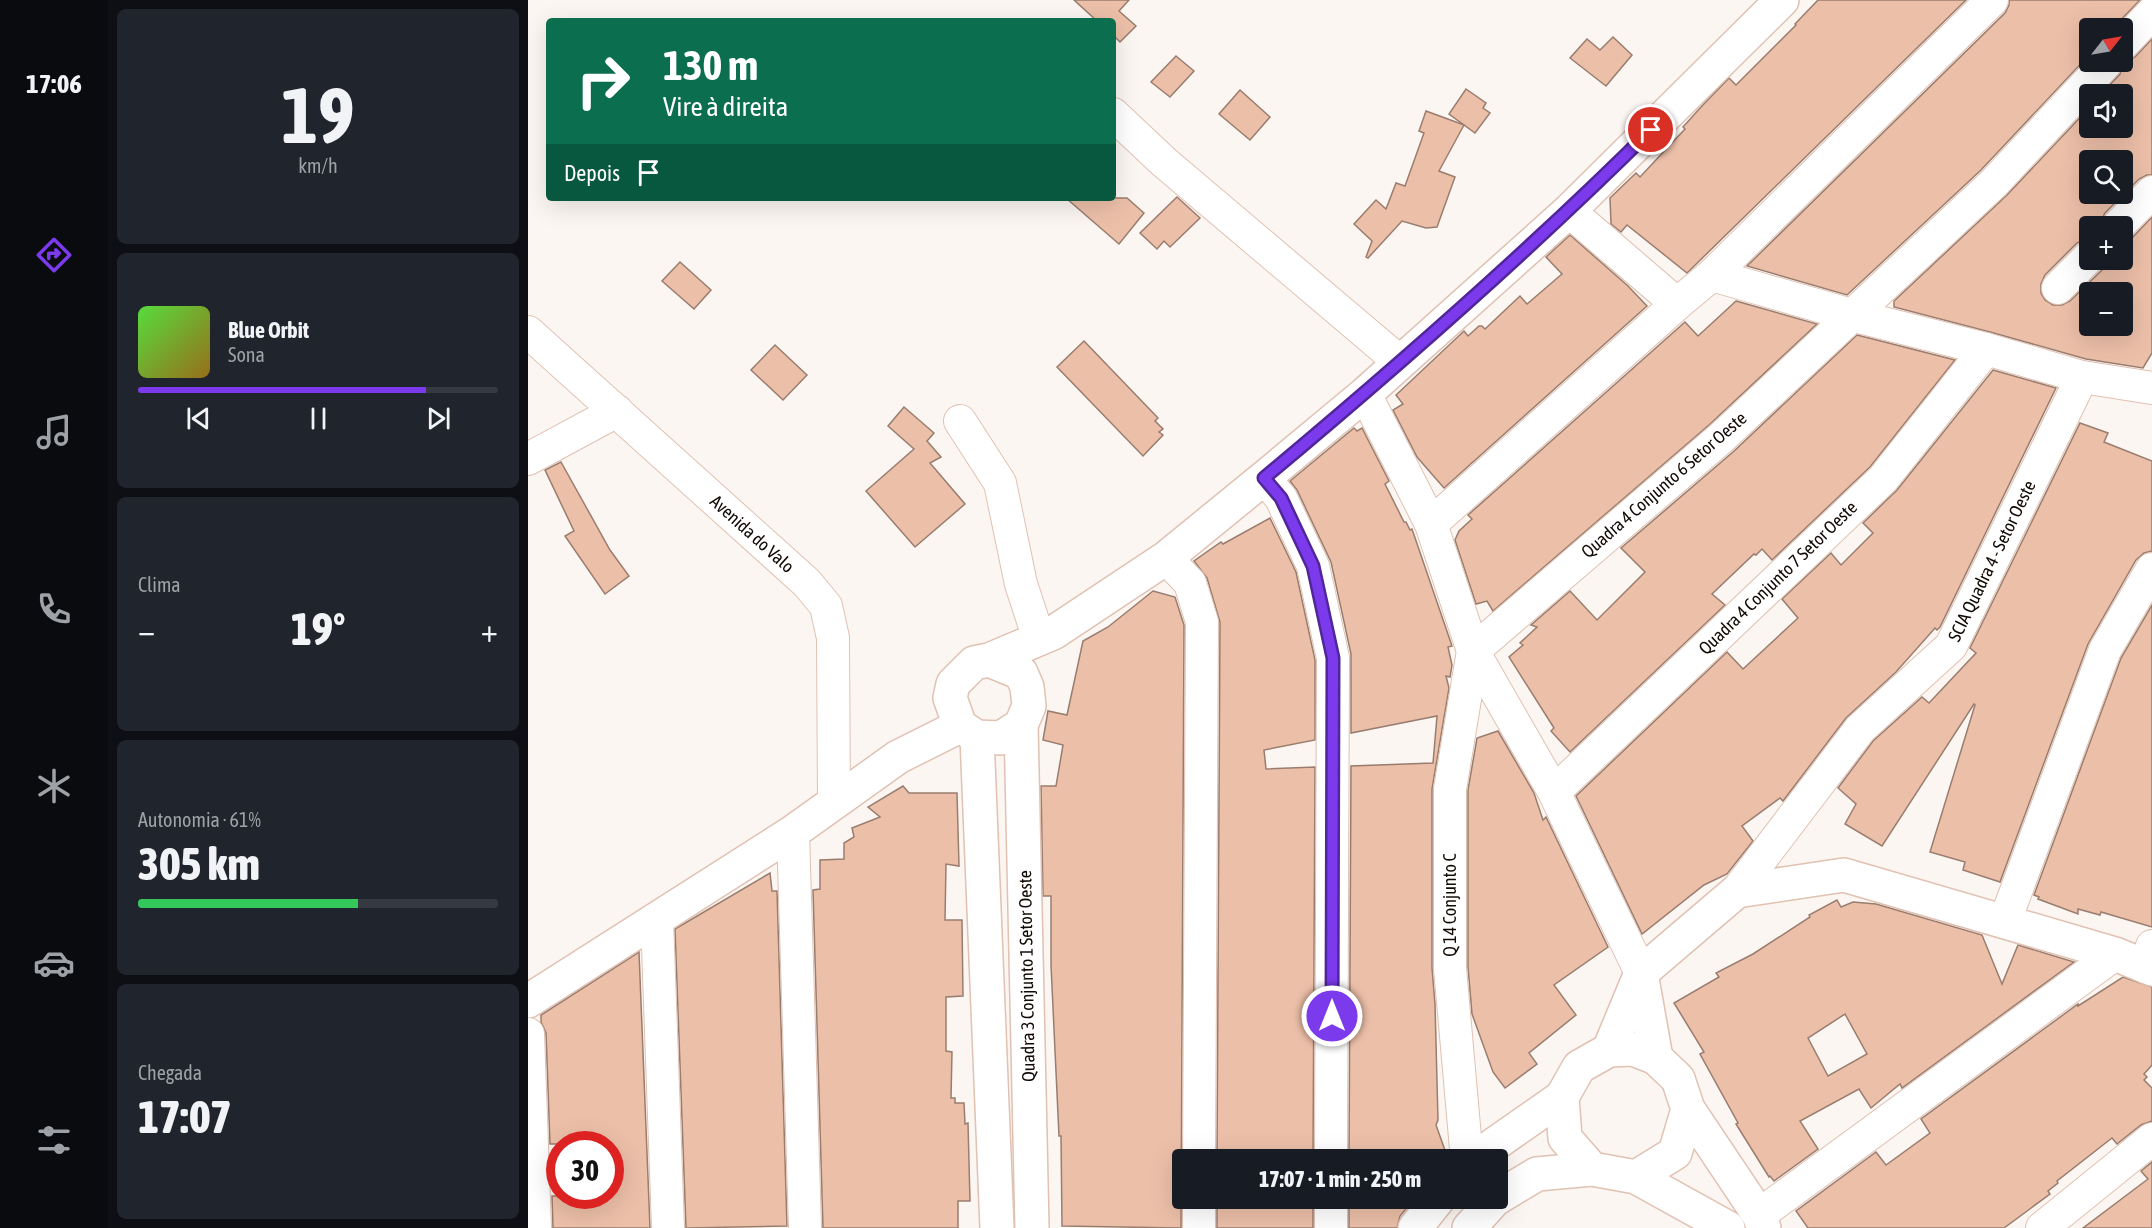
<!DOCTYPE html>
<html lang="pt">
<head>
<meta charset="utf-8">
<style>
  body { margin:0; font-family:"Asap Condensed",sans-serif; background:#20242c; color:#f1f3f6; height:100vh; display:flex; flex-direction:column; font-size:22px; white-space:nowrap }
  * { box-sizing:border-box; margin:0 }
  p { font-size:20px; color:#9ea1a6 }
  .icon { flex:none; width:33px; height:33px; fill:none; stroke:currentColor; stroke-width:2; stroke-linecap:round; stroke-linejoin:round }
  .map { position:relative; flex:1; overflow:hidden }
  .side { display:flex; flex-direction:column; gap:9px; padding:9px; background:#0d0f14; width:420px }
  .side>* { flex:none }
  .guide { position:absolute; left:18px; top:18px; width:570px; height:183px; border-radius:6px; box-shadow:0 6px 24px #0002; background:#0b6e4f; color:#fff; overflow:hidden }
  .needle { width:39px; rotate:59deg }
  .tools { position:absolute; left:1551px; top:18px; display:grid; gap:12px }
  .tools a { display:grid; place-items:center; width:54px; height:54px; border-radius:6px; background:#171b24; box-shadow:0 6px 24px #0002; font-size:30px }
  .speed { position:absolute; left:18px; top:1131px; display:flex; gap:12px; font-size:30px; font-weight:700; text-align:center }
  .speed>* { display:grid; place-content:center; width:78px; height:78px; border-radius:50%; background:#171b24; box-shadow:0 6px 24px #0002; line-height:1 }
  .speed .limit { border:9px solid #d22; background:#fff; color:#111 }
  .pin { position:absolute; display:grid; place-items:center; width:51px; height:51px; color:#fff; margin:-26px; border:3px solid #fff; border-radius:50%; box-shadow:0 2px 6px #0007 }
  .me { position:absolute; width:66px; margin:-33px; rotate:0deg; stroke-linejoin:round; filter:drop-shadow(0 0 4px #0008) }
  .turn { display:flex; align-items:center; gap:21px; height:126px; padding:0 18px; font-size:27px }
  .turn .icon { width:78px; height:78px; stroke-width:2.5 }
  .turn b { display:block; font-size:42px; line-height:51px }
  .then { display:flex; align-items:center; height:57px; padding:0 18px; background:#0003; gap:12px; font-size:22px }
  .big { font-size:45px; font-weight:800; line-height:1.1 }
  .side .tile { flex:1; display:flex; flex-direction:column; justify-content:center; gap:9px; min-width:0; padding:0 21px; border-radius:9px; background:#20242c }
  .side .dial { align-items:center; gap:0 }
  .dial b { font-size:78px; line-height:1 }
  .song { display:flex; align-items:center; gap:18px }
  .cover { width:72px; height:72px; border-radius:9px; background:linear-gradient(135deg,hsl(110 70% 55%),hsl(40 70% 35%)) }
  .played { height:6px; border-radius:3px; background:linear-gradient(90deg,#7c3aed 80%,#363941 80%) }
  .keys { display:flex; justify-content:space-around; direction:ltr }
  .heat { display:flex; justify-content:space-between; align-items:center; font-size:33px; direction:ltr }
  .charge { height:9px; border-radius:4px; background:linear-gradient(90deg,#34c759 61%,#363941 0) }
  .trip { position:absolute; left:644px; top:1149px; width:336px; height:60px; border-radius:6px; background:#171b24; box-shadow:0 6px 24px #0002; font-weight:800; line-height:60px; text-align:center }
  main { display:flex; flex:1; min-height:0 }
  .tabs { display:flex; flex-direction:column; width:108px; justify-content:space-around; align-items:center; background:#090b0e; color:#9ea1a6 }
  .tabs .icon { width:42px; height:42px }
  .tabs .active { color:#7c3aed }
  .tabs b { font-size:27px; color:#f1f3f6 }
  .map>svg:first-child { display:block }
</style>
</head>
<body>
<main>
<nav class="tabs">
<b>17:06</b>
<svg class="icon active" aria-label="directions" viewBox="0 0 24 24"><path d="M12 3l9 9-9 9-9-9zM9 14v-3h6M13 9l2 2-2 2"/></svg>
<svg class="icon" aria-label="music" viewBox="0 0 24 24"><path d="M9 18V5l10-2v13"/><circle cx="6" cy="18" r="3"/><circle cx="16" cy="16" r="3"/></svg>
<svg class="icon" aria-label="phone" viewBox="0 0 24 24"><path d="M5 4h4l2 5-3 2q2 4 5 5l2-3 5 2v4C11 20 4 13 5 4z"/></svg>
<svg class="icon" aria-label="climate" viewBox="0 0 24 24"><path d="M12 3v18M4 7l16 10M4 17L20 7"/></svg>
<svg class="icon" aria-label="car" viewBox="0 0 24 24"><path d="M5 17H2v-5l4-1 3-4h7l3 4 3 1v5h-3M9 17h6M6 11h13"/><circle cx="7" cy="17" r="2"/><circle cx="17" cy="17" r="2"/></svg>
<svg class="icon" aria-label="filters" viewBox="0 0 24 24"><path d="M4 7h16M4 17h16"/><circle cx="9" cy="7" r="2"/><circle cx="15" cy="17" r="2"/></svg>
</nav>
<section class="side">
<div class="tile dial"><b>19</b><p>km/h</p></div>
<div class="tile">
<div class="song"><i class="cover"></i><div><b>Blue Orbit</b><p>Sona</p></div></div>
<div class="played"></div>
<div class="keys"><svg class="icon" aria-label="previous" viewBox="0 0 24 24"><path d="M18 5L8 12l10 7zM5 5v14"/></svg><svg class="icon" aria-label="pause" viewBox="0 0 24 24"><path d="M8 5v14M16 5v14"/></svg><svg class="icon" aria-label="next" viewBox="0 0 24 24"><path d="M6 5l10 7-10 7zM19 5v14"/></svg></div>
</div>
<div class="tile"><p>Clima</p>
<div class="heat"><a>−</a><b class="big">19°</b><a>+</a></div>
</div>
<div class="tile"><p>Autonomia · 61%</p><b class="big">305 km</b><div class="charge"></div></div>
<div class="tile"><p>Chegada</p><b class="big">17:07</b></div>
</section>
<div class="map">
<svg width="1624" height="1228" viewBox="0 0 1624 1228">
  <rect width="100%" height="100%" fill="#fcf6f2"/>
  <g fill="#ecbfa8" stroke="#997d6f" stroke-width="1.5" fill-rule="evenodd">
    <path d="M546,0h55l-10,11 17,15 -16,16 -7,-7v-14h-16z"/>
    <path d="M1290,0h148l-279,273 -60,-48 -6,7 -10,-8 -1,-26 26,-25 4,4 45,-48 -2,-2 18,-20 28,-29 7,7 60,-60 -1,-1z"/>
    <path d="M1481,0h131l-27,28h-23v26l-109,116 -134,125 -100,-29 258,-253 4,-8z"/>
    <path d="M1085,37l19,18 -26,31 -36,-28 17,-19 13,11z"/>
    <path d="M1624,39v136h-5l-8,4 -34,34 -4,8v5h-11v13l-13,4 -32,32 -4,9v9l4,7 8,5h9l8,-4 33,-32 4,-9h15v-17l9,-4 21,-22v136l-9,15 -57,-9 -96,-27 -96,-25v-6l113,-106 83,-88v21h32v-34h-21l19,-20 4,-12 11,-5zM1562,160h32v34h-32zM1562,292h32v34h-32z"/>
    <path d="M648,56l18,15 -24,26 -19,-15z"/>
    <path d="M938,89l20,14 -3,5 7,5 -15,20 -26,-19z"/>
    <path d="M712,90l30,27 -20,23 -31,-26z"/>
    <path d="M898,111l38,14 -25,46 16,6 -18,50 -11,1 -24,-7 -34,37 -2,-1 6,-16 -18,-17 22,-24 10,9 10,-26 9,3 19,-53 -5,-2z"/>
    <path d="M649,197l23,21 -30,29 -6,-6 -7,8 -17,-16z"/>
    <path d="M538,198h61l17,15 -25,31z"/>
    <path d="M1042,235l58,51 19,20 -203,182 -27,-31 -24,-47 10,-6 -7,-9 68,-64 4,5 11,-10h3l3,3 35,-33 7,8 35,-30 -16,-17z"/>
    <path d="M152,262l31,28 -17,19 -32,-28z"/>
    <path d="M1208,301l81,23 -108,101 -216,186 -6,-10 -11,3 -21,-64 4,-9 13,-12 -4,-4 217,-193 13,14z"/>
    <path d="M1329,335l98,25 -85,107 -98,93 -10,-11 -6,6 -2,-1 -42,40 13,11 -155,147 -19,-21 3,-3 -45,-71 14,-12 -3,-2 17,-16 -6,-2 39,-34 27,29 48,-48 -24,-24 112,-96z"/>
    <path d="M556,341l74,77 -3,3 8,8 -4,3 4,3 -20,21 -86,-89z"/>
    <path d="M247,345l32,30 -24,25 -32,-30z"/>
    <path d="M1465,370l63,18 -116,239 -3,3 -2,-2 -39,44 -50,46 -63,83 -3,-3 -38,28 11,15 -26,33 -23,11 -62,49 -66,-138 151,-144 16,17 55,-51 -16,-19 49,-46 10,12 32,-32 -10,-10 34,-33z"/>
    <path d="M376,407l30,26 -7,8 14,16 -11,6 35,41 -50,43 -49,-56 48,-42 -26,-23z"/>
    <path d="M1552,423l28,10 -4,9 48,19v90l-8,2 -8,7 -48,84 -88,238 -37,-12 2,-8 -35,-10 45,-147 -1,-1 -92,142 -37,-22 11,-20 -18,-16 35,-47 49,-44 7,6 47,-50 -6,-5z"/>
    <path d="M826,428l3,3 5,-3 27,53 -4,3 19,38h2l4,8 2,-1 40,117 -4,1 4,18 -2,12 -4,-1 3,12 -17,101v179l3,36 3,116 -2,5 10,28 -7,7h-90l2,-394 82,-3 4,-47 -86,17v-79l-20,-92 -34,-72 -7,-9z"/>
    <path d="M33,462l49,88 19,26 -24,18 -40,-58 9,-5 -29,-61z"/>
    <path d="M742,518l26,54 19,88v80l-51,10 2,19 49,-2 -2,393h-96l3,-538 -13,-44 -13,-17 27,-19 2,2z"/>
    <path d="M625,591l22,6 9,28 -3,603 -119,-2 -1,-90h-2l-8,-171v-69h-8l-2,-110h15l7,-41 -20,-5 5,-29 19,4 16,-74 25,-14z"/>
    <path d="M1624,605v322l-51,-15 -1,3 -22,-6v5l-40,-15 1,-2 -5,-2 87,-237z"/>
    <path d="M970,731l36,62 9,27 3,-3 62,130 -54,38 22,30 -47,38 8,11 -32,24 -12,-16 -21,-58 -4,-47v-177l9,-52z"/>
    <path d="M375,786l6,7h48l2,73 -13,-2 -1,56h17l1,76 -17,1v54l6,1 -1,46h4v5h9l1,21 3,-1 2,78h-12v27h-135l-10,-338 7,-1v-29l24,-1v-16l10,-6 -2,-9 28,-11 -12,-10z"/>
    <path d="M242,873l2,18h5l10,335 -101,2 -11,-299z"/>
    <path d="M1309,900l4,7 12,-5 23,2 106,31 20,49 16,-39 56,17 -172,126 -2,-4 -29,24 -12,-19 -59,32 18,28 -44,32 -4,-5 -1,1 -33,-53 2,-1 -38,-69 4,-2 -30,-49 45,-26 -3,-4 37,-19 57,-37 -1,-2zM1317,1014l22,40 -39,22 -20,-38z"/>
    <path d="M111,952l11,276h-97l-1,-32h58v-52h-60l-4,-111 -5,-11v-7z"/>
    <path d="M1595,977l29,10v78l-8,9 3,3 -3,3 8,8v33l-11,4 -24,19 -5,-6 -55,43 1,2 -10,8 2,3 -46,34h-196l-12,-17 80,-59 10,13 44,-32 -9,-14 157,-115v2z"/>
    <path d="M1624,1162v66h-69l65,-49 -7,-8z"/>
    <rect x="689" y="1198" width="96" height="30"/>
    <path d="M821,1198h66l-15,18 -3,12h-48z"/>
  </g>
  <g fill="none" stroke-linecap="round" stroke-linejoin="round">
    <g stroke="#e0c1b2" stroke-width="34">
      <g id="minor">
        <path d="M1594,45l30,-32"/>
        <path d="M585,114l51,48 236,200"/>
        <path d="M1041,211l108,93"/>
        <path d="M1590,226l34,-34"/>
        <path d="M1184,275l139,40 135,34 96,28 70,11"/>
        <path d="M1530,288l32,-32"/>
        <path d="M0,332l279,251 19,23 7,32 1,165"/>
        <path d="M837,394l66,130 42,127 81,141 87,181"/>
        <path d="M432,421l40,62 21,101 18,55"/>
        <path d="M0,459l89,-48"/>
        <path d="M736,478l17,20 32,68 20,92 -2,502"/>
        <path d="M903,524l246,-220 35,-29 280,-275"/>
        <path d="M638,558l24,25 12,39 -3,538"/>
        <path d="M1026,792l329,-313 103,-130"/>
        <path d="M265,832l12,396"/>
        <path d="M1209,891l123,-162 91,-83 131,-269"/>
        <path d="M129,919l11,309"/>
        <path d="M1477,921l100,-271 47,-81"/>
        <path d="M1618,967l6,-21"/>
        <path d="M0,1034l7,194"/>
        <path d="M939,1160l-17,-192v-179l23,-138 248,-213 273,-255 113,-121"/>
        <path d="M1231,1215l356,-261"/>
        <path d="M671,1228v-30"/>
        <path d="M803,1228v-30"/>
        <path d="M1514,1228l110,-89"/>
      </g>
    </g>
    <g stroke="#e0c1b2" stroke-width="36">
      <g id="tertiary">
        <path d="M461,660l32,13 6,14 2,19 -8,19 -20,13 -24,-1 -17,-11 -10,-28 3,-14 21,-21 15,-3 64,-27 113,-75 98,-80 101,-84 204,-183 213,-211"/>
        <path d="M493,725l11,503"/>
        <path d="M449,737l20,491"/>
        <path d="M1113,973l15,85"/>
        <path d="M0,1001l265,-169 105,-75 62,-31"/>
        <path d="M1081,1050l32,-77 96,-82 107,-16 271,79 37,15"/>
        <path d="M1160,1109l71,106 5,13"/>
        <path d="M944,1160l90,-63"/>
        <path d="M1108,1177l39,-24 13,-44 -10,-30 -22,-21 -23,-9 -24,1 -30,17 -17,30 3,41 27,31 44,8 92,51"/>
        <path d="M969,1198l40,-24 55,-5"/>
        <path d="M887,1228l24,-30"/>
        <path d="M941,1228l27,-30"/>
      </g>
    </g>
    <use href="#minor" stroke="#fff" stroke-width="32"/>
    <use href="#tertiary" stroke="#fff" stroke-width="33"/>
  </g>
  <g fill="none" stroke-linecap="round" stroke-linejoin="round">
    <g stroke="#51269a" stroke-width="15">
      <path id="route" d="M804,1016l1,-358 -20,-92 -32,-68 -17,-20c133,-111 264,-226 387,-348"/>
    </g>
    <use href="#route" stroke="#7c3aed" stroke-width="10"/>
  </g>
  <g text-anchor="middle" stroke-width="4.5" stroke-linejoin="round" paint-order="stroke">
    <g font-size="18" fill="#120905" stroke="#fff">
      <text transform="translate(1136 485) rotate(-41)" y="6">Quadra 4 Conjunto 6 Setor Oeste</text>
      <text transform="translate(224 534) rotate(42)" y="6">Avenida do Valo</text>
      <text transform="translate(1464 561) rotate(-64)" y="6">SCIA Quadra 4 - Setor Oeste</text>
      <text transform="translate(1250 578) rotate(-44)" y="6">Quadra 4 Conjunto 7 Setor Oeste</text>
      <text transform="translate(922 905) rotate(-90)" y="6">Q 14 Conjunto C</text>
      <text transform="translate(499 976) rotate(-91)" y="6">Quadra 3 Conjunto 1 Setor Oeste</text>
    </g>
  </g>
</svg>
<div class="tools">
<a><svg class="needle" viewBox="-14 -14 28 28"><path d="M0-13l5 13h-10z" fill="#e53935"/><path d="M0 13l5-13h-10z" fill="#9ea1a6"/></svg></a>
<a><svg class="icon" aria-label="sound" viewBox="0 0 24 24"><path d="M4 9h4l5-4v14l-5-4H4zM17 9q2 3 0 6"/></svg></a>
<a><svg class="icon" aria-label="search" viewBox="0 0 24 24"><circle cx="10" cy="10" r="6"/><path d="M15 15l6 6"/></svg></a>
<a>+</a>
<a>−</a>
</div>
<div class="speed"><div class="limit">30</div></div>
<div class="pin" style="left:1123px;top:130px;background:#d93025"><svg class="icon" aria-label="arrive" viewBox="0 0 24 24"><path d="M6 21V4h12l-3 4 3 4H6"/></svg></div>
<svg class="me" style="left:804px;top:1016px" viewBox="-20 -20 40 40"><circle r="17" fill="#7c3aed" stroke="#fff" stroke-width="3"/><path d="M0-11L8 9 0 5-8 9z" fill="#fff"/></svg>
<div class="trip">17:07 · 1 min · 250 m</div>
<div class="guide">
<div class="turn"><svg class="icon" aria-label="right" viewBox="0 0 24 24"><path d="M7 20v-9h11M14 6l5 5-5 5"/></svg><div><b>130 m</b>Vire à direita</div></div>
<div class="then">Depois<svg class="icon" aria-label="arrive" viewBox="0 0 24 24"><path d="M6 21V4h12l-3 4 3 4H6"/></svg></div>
</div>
</div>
</main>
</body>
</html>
